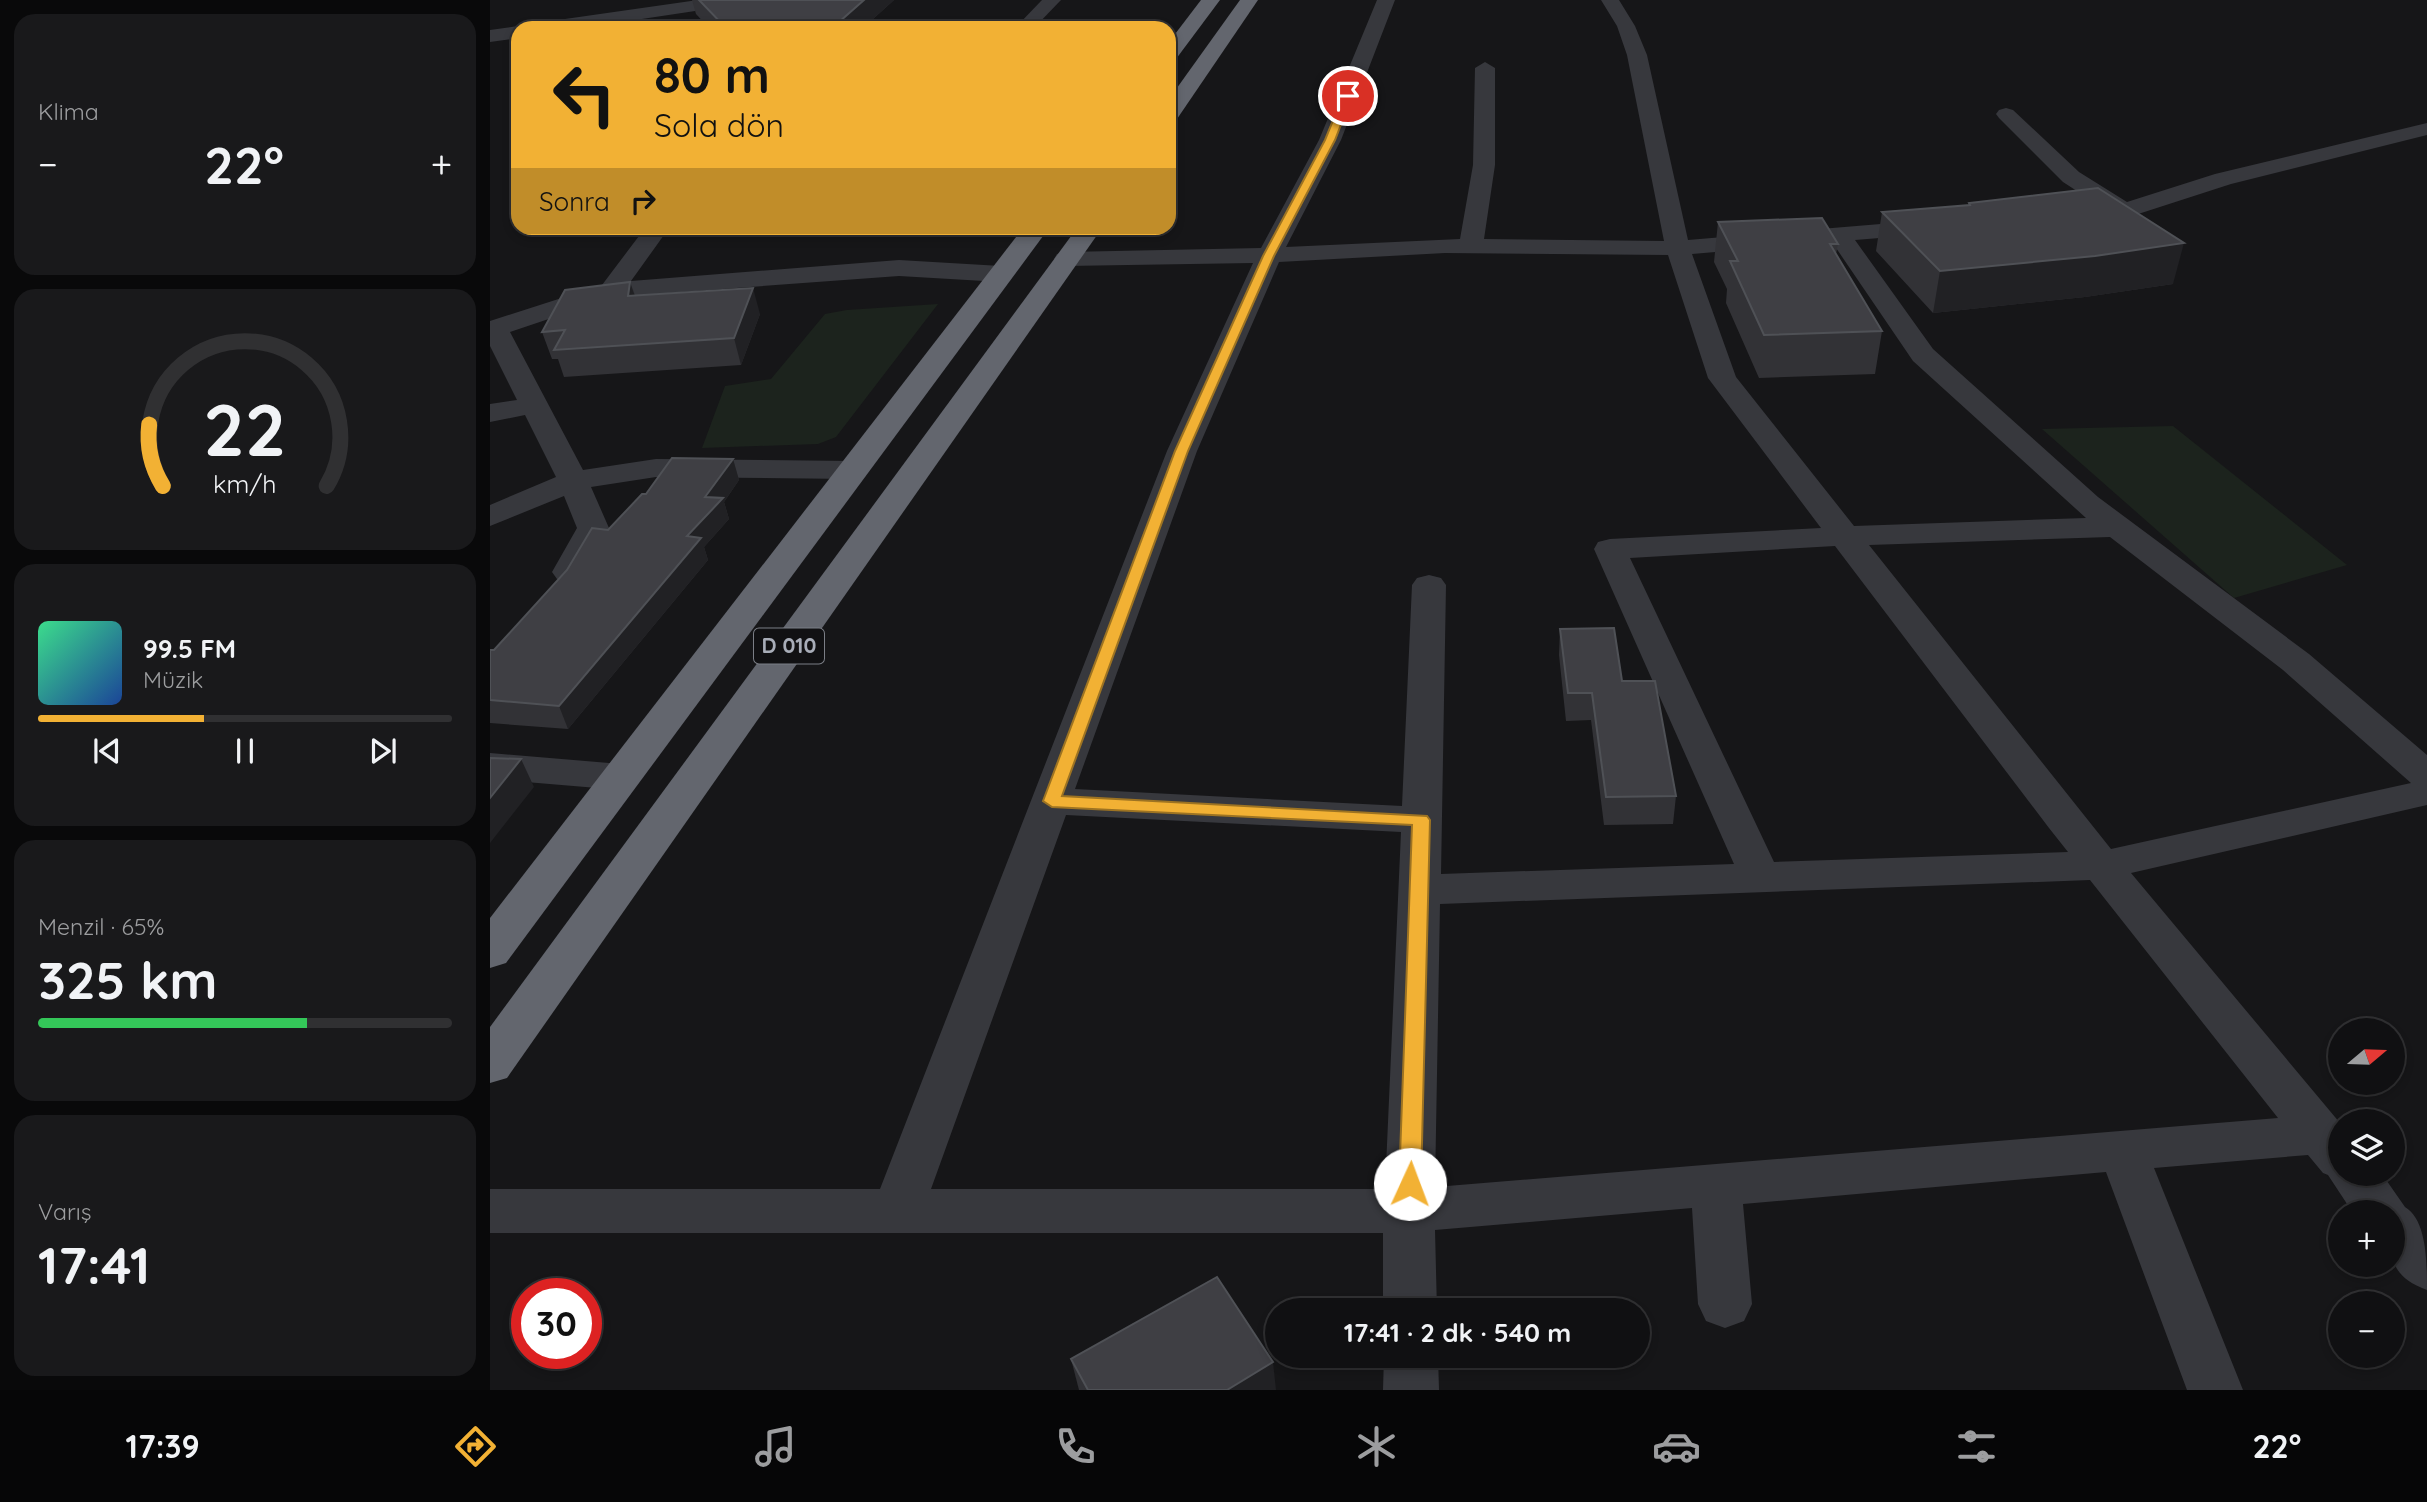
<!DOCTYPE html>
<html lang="tr">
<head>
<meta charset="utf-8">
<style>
  body { margin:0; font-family:Quicksand,sans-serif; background:#19191b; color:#f1f3f6; height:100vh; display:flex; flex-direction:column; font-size:26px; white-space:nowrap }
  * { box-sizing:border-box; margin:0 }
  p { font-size:23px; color:#9c9d9f }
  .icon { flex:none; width:38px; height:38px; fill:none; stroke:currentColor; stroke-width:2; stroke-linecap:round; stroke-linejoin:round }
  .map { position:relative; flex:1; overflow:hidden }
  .sheet { display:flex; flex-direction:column; gap:14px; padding:14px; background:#09090a; width:490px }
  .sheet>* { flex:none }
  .banner { position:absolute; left:21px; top:21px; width:665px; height:214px; border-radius:21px; box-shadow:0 4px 10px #0003,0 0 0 2px #303032; background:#f2b134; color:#111; overflow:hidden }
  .needle { width:46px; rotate:71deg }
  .controls { position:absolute; left:1838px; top:1018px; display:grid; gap:14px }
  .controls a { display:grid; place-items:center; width:77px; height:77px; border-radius:50%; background:#101012; box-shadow:0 4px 10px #0003,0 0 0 2px #303032; font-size:35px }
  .speed { position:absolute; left:21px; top:1278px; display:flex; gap:14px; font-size:35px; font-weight:700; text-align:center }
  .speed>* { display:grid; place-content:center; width:91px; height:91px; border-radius:50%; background:#101012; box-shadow:0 4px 10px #0003,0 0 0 2px #303032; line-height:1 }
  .speed .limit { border:10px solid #d22; background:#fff; color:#111 }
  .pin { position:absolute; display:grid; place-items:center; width:60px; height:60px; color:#fff; margin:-30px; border:4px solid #fff; border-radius:50%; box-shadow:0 2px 7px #0007 }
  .me { position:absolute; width:77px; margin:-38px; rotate:2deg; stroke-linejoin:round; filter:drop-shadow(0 0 5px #0008) }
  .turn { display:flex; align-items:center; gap:24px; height:147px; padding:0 28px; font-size:32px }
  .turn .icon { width:91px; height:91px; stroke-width:2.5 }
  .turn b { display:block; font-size:49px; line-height:60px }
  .then { display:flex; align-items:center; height:66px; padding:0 28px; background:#0003; gap:14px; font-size:26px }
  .big { font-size:52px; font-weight:800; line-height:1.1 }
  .sheet .tile { flex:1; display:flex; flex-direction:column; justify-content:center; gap:10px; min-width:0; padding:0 24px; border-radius:21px; background:#19191b }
  .sheet .dial { align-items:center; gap:0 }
  .dial svg { height:182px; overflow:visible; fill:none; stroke:#303032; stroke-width:7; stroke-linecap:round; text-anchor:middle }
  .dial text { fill:#f1f3f6; stroke:none }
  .song { display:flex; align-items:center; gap:21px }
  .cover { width:84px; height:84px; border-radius:10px; background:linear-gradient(135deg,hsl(150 70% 55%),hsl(220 70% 35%)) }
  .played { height:7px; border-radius:4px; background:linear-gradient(90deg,#f2b134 40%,#303032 40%) }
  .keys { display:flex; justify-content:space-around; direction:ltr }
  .heat { display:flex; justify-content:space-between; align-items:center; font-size:38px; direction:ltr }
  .charge { height:10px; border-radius:5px; background:linear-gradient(90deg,#34c759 65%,#303032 0) }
  .trip { position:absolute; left:775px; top:1298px; width:385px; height:70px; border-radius:35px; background:#101012; box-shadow:0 4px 10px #0003,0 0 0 2px #303032; font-weight:800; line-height:70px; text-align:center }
  .dock { display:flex; height:112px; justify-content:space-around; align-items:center; background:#060607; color:#9c9d9f }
  .dock .icon { width:49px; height:49px }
  .dock .active { color:#f2b134 }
  .dock b { font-size:32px; color:#f1f3f6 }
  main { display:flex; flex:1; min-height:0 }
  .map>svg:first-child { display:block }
</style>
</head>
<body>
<main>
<section class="sheet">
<div class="tile"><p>Klima</p>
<div class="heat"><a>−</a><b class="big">22°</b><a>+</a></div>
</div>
<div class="tile dial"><svg viewBox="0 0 100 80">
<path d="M14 69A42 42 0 1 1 86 69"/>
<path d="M14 69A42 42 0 0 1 8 42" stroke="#f2b134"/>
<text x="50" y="56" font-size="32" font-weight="700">22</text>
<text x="50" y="72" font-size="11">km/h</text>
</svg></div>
<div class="tile">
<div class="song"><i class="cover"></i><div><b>99.5 FM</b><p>Müzik</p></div></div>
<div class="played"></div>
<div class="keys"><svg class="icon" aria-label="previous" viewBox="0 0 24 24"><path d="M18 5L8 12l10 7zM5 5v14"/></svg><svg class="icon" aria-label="pause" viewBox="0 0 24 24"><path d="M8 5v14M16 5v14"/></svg><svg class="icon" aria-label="next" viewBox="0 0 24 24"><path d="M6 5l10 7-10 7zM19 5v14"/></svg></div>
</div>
<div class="tile"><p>Menzil · 65%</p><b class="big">325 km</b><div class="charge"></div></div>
<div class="tile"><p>Varış</p><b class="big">17:41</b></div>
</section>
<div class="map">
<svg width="1937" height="1390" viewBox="0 0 1937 1390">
  <rect width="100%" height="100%" fill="#161618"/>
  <g fill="#1c231d">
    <path d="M448,304l-102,133 -18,7 -116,4 23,-62 46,-7 54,-65 22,-4z"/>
    <path d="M1683,426l174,139 -113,33 -192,-169z"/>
  </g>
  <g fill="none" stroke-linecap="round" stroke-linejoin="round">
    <g fill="#37383d" fill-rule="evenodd">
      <path d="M208,0h46l-9,5 -153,23h-47l9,-6z"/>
      <path d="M552,0h19l-27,28h-19z"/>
      <path d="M887,0h18l-54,140 -55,107 174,-8 13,-74 2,-97 10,-6 10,6v97l-11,74 180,2 -37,-186 -10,-29 -16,-26h18l16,26 12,29 41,185 241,-20 8,2 4,5 -4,5 -8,2 -74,6 78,109 165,148 211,157 118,101v50l-296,68 209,250v51h42l23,33c22,13 22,56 22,83 -43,-16 -35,-38 -35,-77h-39l-25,-38 -5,-2 -15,-18 -154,13 89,222h-56l-81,-218 -363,32 9,100 -8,17 -19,7 -19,-7 -8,-17 -6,-96 -257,22 2,81h-54v-78h-893v-44h390l287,-738 86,-188 -187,3 -9,-2 -3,-5 3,-5 9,-2 195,-4 58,-108zM1342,242l81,119 173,157 -232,8 -118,-149 -44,-123zM955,253l223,2 40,123 113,150 -211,11 -12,3 -4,7 140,315 -293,10 5,-289 -5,-7 -12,-3 -12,3 -5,7 -10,221 -327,-17 122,-338 82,-189zM1620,537l173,133 128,113 -300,66 -242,-304zM1345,546l214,282 19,24 -294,10 -144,-304zM576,815l335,17 -16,357h-454zM1600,880l188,238 -843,69 5,-283z"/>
      <path d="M28,26l6,2h-6v10l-28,4v-12z"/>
      <path d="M1516,108l7,2 66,62 48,30 88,-28 212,-51v12l-196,49 -99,32 -51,6 -8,-2 -4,-5 4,-5 27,-4 -37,-24 -64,-64 -3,-4 3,-4z"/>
      <path d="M155,228h24l-38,53 268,-21 102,6 9,3 4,5 -4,5 -9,3 -102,-6 -285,21 -104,35 73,138 73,-11 196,2 11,3 4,6 -4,6 -11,3 -196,-2 -65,10 18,41 -28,51 -12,3 -12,-3 -5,-7 25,-44 -13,-32 -74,30v-21l66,-28 -31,-62 -35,7v-18l27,-4 -27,-54v-25l112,-36z"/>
      <path d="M0,753l131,11 14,4 5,9 -5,9 -14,4 -131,-11z"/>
      <path d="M894,1356h54l1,34h-56z"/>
    </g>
    <g fill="#63666e" fill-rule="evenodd">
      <path d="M711,0h19l-44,59 -7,2v-19z"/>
      <path d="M750,0h18l-81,119 -8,2v-22z"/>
      <path d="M533,228h26l-543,735 -16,5v-50z"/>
      <path d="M587,228h25l-595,850 -17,5v-56z"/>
    </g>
  </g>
  <g fill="#323236">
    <path d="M202,0h202l-31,28h-154l-13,-14z"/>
    <path d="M1479,203l204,81 -88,13 -152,16 -57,-62 6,-39 87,-7z"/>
    <path d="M1228,222l120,22 -2,10 46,77 -7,43 -116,4 -33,-75 1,-14 -13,-27z"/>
    <path d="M140,282l5,13 125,19 -19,51 -177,12 -6,-18h-6l-10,-27z"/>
    <path d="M243,459l6,21 -15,22 5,17 -25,28 4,13 -140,169 -78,-6v-73h4l114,-120 38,-36z"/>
    <path d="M1070,629l62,52 54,115 -3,28 -69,1 -13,-105 -25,1 -7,-66z"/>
    <path d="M581,1359l205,31h-197z"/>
  </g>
  <g fill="#212124">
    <path d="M374,0h30l-31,28h-61z"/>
    <path d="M1694,243l-11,41 -88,13 -152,16 7,-42z"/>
    <path d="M140,282l9,26 -11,-12z"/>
    <path d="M263,288l7,26 -19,51 -7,-27z"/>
    <path d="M243,459l6,21 -15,22 5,17 -25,28 4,13 -140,169 -9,-23 128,-170 18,-39z"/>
    <path d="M31,759l13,28 -44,56v-45z"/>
    <path d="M783,1362l3,28h-49z"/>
  </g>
  <g fill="#3f3f44" stroke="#4f5156" stroke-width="2">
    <path d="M209,0h165l-25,22 -37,6h-76z"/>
    <path d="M1608,188l86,55 -89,13 -155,15 -58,-59 88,-7 -1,-2z"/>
    <path d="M1332,218l16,26h-8l52,87 -118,4 -34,-74h8l-20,-39z"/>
    <path d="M140,282l-2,14 125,-8 -19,50 -180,12 11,-20 -23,2 23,-42z"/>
    <path d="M182,458l61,1 -28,38 18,1 -36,38 14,2 -142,168 -69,-6v-50h4l73,-80 25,-42 16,2 34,-36h4z"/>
    <path d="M1124,628l8,53h33l21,115 -70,1 -14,-104h-24l-8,-64z"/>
    <path d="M0,758l31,1 -31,39z"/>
    <path d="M727,1277l56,85 -46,28h-139l-17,-31z"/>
  </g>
  <path fill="#f2b134" stroke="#9d7322" stroke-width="2" d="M858,93l4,3 -17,44 -61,116 -86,195 -126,345 365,20 3,4 -9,364 -3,6 -8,3 -8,-3 -3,-6 13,-359 -360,-18 -9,-6 132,-350 88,-195 62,-116 18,-44z"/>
  <g text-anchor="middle" stroke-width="7" stroke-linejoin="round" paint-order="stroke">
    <rect fill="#111113" stroke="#7b7e86" stroke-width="2" x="264" y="628.5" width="70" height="35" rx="5"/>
    <g font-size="21" font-weight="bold" fill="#a8adb8">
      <text x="299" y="653">D 010</text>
    </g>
  </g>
</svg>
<div class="controls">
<a><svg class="needle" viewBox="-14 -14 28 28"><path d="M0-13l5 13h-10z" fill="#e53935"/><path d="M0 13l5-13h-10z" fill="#9c9d9f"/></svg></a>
<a><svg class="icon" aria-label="layers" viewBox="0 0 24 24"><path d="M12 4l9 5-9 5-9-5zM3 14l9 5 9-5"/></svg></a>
<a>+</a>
<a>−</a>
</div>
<div class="speed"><div class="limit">30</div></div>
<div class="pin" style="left:858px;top:96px;background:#d93025"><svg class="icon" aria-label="arrive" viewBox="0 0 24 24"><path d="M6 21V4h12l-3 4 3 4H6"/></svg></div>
<svg class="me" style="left:920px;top:1184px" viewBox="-20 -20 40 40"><circle r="19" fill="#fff"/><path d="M0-13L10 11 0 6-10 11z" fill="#f2b134"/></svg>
<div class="trip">17:41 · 2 dk · 540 m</div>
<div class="banner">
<div class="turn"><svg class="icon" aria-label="left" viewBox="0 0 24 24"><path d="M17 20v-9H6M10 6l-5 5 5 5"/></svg><div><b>80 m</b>Sola dön</div></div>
<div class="then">Sonra<svg class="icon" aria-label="right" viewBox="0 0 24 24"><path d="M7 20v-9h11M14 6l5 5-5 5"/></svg></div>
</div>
</div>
</main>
<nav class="dock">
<b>17:39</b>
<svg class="icon active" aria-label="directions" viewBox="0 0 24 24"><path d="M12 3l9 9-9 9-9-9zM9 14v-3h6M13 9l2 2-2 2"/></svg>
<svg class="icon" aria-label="music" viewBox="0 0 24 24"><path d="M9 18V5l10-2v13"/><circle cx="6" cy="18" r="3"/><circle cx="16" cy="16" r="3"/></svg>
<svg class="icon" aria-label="phone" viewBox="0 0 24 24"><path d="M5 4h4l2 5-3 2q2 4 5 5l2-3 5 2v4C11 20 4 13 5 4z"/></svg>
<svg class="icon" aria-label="climate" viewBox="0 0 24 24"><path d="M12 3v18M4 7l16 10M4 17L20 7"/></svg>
<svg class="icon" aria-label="car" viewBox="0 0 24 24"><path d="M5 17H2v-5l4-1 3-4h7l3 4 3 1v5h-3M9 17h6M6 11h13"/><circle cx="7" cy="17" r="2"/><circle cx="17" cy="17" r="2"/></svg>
<svg class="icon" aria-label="filters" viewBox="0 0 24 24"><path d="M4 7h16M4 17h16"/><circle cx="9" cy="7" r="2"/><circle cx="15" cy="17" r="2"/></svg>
<b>22°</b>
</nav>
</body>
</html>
